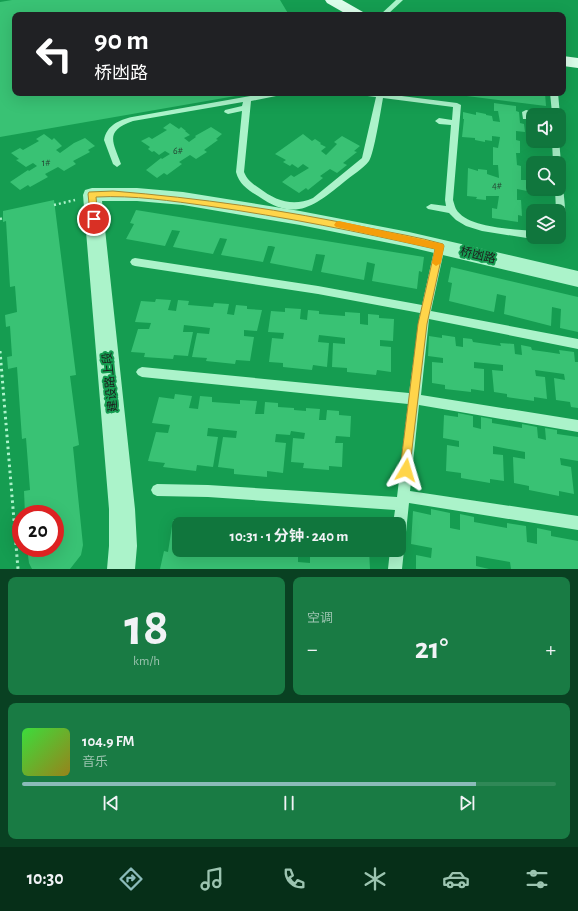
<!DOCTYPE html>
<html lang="zh">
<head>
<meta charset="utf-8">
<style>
  body { margin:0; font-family:"Alegreya Sans","Noto Sans SC",sans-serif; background:#197b44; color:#f1f3f6; height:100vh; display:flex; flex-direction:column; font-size:15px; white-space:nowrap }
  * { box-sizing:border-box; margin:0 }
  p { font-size:13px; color:#9cc4b0 }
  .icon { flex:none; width:22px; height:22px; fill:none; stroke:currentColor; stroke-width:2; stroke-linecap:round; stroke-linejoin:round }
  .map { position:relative; height:569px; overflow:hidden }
  .panel { display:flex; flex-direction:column; gap:8px; padding:8px; background:#094122; flex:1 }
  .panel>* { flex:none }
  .top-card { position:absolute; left:12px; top:12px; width:554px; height:84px; border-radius:8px; box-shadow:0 4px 16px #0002; background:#202124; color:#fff; overflow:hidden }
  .fabs { position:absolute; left:526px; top:108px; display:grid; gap:8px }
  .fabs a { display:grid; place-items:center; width:40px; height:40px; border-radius:8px; background:#10763d; box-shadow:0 4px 16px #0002; font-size:20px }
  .speed { position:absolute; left:12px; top:505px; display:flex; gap:8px; font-size:20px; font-weight:700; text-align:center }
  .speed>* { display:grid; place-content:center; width:52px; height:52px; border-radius:50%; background:#10763d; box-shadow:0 4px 16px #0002; line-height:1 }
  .speed .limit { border:6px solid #d22; background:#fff; color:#111 }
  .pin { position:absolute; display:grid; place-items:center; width:34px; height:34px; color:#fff; margin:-17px; border:2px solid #fff; border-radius:50%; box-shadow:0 1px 4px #0007 }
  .me { position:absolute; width:44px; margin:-22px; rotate:7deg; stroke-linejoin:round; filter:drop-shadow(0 0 3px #0008) }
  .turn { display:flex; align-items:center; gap:14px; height:84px; padding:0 16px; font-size:18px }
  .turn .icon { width:52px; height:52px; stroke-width:2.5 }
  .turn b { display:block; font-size:28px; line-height:34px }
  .big { font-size:30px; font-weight:700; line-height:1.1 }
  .panel .tile { flex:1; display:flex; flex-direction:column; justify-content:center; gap:6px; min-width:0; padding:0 14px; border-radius:8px; background:#197b44 }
  .panel .dial { align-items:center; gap:0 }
  .dial b { font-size:52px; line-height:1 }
  .song { display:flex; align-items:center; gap:12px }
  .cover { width:48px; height:48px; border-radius:6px; background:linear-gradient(135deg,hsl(120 70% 55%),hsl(50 70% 35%)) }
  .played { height:4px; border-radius:2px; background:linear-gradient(90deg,#8bbbb9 85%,#308857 85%) }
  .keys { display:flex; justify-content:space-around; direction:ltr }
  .heat { display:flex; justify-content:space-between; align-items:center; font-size:22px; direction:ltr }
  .panel .tiles { flex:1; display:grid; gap:8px; grid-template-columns:1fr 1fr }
  .tile:last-child { grid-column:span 2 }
  .trip { position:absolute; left:172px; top:517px; width:234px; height:40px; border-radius:8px; background:#10763d; box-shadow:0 4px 16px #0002; font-weight:700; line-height:40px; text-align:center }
  .tabs { display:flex; height:64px; justify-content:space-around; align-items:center; background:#062f18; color:#9cc4b0 }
  .tabs .icon { width:28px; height:28px }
  .tabs .on { color:#8bbbb9 }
  .tabs b { font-size:18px; color:#f1f3f6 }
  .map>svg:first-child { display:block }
</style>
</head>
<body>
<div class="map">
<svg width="578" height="569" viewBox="0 0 578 569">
  <rect width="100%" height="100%" fill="#159d51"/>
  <g fill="#39c274">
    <path d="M12,0h268l9,15h-274v78l232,1 -247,43v-135z"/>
    <path d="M451,93h94l1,13 -95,-12z"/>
    <path d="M494,103l22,3v5l3,1 1,11 4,1 1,8 -9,-1v9l4,1v12h-4l1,12 4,1v14h5l1,11 -10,-2v11h4l1,16 -4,-1v7l-26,-4v-10l5,1 2,-13h-13v4l-10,-1 1,-2 -10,-1 1,-28 10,3v-2l9,1v4l12,4 -1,-13h-5v-18l5,1 2,-11 -8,-1v5l-7,-1v2l-10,-2v-2l-13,-1 2,-18h-1v-7l13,3v-3l10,2v1l6,1 1,5 7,1 -2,-11h-4z"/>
    <path d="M170,123l9,6 2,-2 5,4h-1l5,4 -6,3 5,4 7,-5 -1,-1 16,-9 11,7 -6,5 2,1 -14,10 3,2 -11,7 -6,-4 -11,7 3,2 -15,11 -3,-2 -7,5 -11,-8 15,-12 1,1 8,-5 -5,-3 -6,4 -5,-4 -2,1 -4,-3 2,-2 -9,-6 8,-4 3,2 15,-9 -4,-2z"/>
    <path d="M44,134l8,6 2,-2 8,8 -6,4 4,3 14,-10 11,-5 10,8 -7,4 2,2 -17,9 3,3 -12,7 -6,-4 -13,7 3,3 -18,10 -2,-2 -8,5 -10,-8 18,-12 1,1 8,-5 -4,-3 -7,4 -10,-7 3,-1 -8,-6 9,-5 3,2 16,-9 -3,-2z"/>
    <path d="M303,134l9,7 3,-2 6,4 -1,1 6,3 -5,4 5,4 11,-11 -3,-2 8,-6 18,10 -6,5 3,1 -14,11 4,2 -10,8 -7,-4 -10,7 3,2 -15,12 -2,-2 -7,5 -17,-11 9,-7 3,2 15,-9 -6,-4 -5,4 -6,-4 -2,2 -7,-4 3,-2 -11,-6z"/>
    <path d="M54,200l22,175 -6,1 9,69 -6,2 10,98 -2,10 -11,14h-38l-3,-6 -2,-15h28v-34h-30l-1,-23 6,-1 -4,-52 -4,1 -5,-72 -9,2 -1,-12 5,-1 -2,-30 -4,1 -1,-12 12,-3 -2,-26 -5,1 -4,-66 -3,1v-11z"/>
    <path d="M136,210l288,47 -2,15 -3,-1 -2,18 -45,-8 3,-17 -8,-2 -3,18 -43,-8 4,-17 -9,-1 -4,17 -42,-8 5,-16 -4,-1h-3l-5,16 -42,-7 6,-16 -7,-1 -7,16 -40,-7 7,-16 -8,-1 -7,16 -39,-7 8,-15 -4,-1z"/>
    <path d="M451,267l127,30v35l-18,-4 1,-19 -9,-2 -1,19 -47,-12 2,-18 -9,-2 -3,18 -45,-11 3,-18 -4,-1z"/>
    <path d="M156,299l15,1 -3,10 8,1 2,-11 11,1 -1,4 25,2 1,-4 15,1 -2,10 7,1 2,-10 11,1v3l15,1 -5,21 -13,-1v6l10,1 -4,24 -14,-1 -1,4 -29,-3 1,-3 -15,-1 5,-24 12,1 1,-6 -26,-3 -1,7h10l-5,24 -14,-1 -1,4 -29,-2 1,-4 -14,-1 7,-23h11l2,-6 -16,-1 6,-21 14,1z"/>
    <path d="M285,308l16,1 -1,10 7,1 1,-10 11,1v3l26,2v-4l15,1v11l8,1v-11l11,1v3l15,1 -1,22 -13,-1v6l11,1v25l-14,-2 -1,5 -29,-3v-4l-15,-1 1,-24 12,1v-6l-26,-3 -1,7 11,1 -2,24 -14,-2 -1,5 -29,-3v-4l-14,-1 3,-24 11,1 1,-6 -16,-1 3,-21 14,1z"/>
    <path d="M442,335l13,2 1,9 7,1v-9l9,1 1,3 28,4 -1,-3 14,1 1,10 7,1 -1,-10 10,2 1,3 15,2 13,2 -1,-4 15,2 1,10h3v46l-7,-1 -1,-5 -14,-2 -2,-22 11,2 -1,-6 -29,-4 1,6 9,1 2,22 -13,-2v4l-27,-4v-3l-13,-2 -2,-22 11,1v-6l-29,-3v6l10,1v22l-13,-2v3l-26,-3v-4l-13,-2v-21l11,1v-5l-15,-2 1,-20 13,2z"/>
    <path d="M175,394l17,2 -3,12 9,1 2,-13 12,1v5l28,2v-4l17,1 -2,13h9l1,-12 13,1v4l16,1v2l12,1v-3l14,1 -1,11h7l1,-10 12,1v4l12,1 -1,21 -14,-1 -1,7h8l-1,24 -13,-1v4l-26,-2 1,-5 -13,-1 2,-24 11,1 1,-6 -14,-2 -1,4 -14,-1 -1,8 11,1 -3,30 -16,-2v6l-33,-3v-5l-16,-2 5,-30 13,1 1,-7 -29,-3 -1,8 11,1 -5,30 -16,-2 -1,6 -33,-4 2,-4 -17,-2 8,-29 12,1 2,-8 -18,-2 7,-26 15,2z"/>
    <path d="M458,413l15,3v11l8,2v-12l11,2v4l30,5v-4l15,3 1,11 8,2 -1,-12 12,2v4l21,3v24l-18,-3 1,7 10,2 3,27 -15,-3v5l-30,-6v-4l-15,-3 -1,-26 12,2v-7l-32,-6v8l10,1 1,26 -14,-2v4l-29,-5v-5l-15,-2 1,-26 12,2v-6l-16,-3 1,-23 14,2z"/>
    <path d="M431,509l19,4v15l10,2v-16l14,3v5l33,6v-5l19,3 1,16 10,2v-16l14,3v5l27,5v28h-67l-1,-7 -34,-6v10l13,3h-73v-14l15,3 1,-10 -21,-4 2,-33 18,4z"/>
    <path d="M173,520l38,3 -32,1v26h50l-1,7h10l1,-7h59v12l12,1v-13h59l1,19h-210l4,-18 4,1z"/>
  </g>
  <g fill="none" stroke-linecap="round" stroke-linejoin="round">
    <g stroke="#abf3ca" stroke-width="2.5" stroke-dasharray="2 3" stroke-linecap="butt">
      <path d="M54,205l21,-5"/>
      <path d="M0,219l3,-1"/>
    </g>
    <path stroke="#abf3ca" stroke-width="3" stroke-dasharray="2.5 3.5" stroke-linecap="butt" d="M0,351l18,218"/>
    <g fill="#abf3ca" fill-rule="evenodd">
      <path d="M396,0h7l-16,15h-7z"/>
      <path d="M268,93h17l-4,2 -30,6 -7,71c3,8 9,12 15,16 17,13 34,19 54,10l49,-40 14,-61 -17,-2 -4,-2h23l79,10 4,2 -8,95c1,3 2,7 3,9 11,19 57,20 77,22v6h4l-4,2 -51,-8 -16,-5 -10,-6 -7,-7 -21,-4 -2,-2 5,-3 15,2 -1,-6 6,-75 -12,-1 -4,-3 4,-3 13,2 1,-13 -70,-9c-2,11 -9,56 -14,63 -6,8 -18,15 -25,21 -31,25 -49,40 -86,14 -10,-6 -19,-12 -22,-24l6,-61 -14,3 -4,-2 1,-2 17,-4 1,-4 -110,19c-29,10 -20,21 -12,43l-4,3 -4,-3 -9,-24c3,-15 15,-20 28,-23z"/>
      <path d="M550,93h8l2,22 -1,1v-1h-29l-1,4h-6l-1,-7 4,-2 26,3z"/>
      <path d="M559,139l2,24 -2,2v-2h-6l-1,-22h7z"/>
      <path d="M559,183l4,3 3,32 -2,9 -5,3v-19h-3l-1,-22h4z"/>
      <path d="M440,242l5,4 -14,65 147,28v10l-149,-30 -8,76 157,25v12l-159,-27 -9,86 168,25v14l-169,-27 -3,29 -2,5 -5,2v-15h-6l2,-14 -187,-13 -51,-1 -4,-2 -2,-4 2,-4 4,-2 51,1 189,12 11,-93 -266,-27 -4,-2 -2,-3 2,-3 4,-2 267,26 11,-80 -102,-19 -183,-28 -3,-1 -2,-3 2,-3 3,-1 183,28 104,19 13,-59z"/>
      <path d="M399,544l3,1 2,5 -2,19h-14l2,-19h9z"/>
    </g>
    <path fill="#abf3ca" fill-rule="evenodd" d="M92,188h45l46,4 117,19 109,21 169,39v16l-169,-40 -109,-22 -117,-20 -46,-4h-35l33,308 2,37 -2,23h-28l2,-23v-37l-26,-314 2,-5z"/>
    <g fill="#dbfdea" fill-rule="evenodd">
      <path d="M325,0h17l21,12 2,3h-17l-21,-12z"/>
      <path d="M563,56l15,2v10l-15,-2z"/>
    </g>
  </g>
  <path fill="#ffd54a" stroke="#a68a30" d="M113,191c86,7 171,19 256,37 24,5 50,9 74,16l1,2 -17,78 -18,150 -3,1 -4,-1 -2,-4 18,-146 17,-75c-75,-17 -150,-32 -227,-43 -37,-5 -74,-11 -112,-9l2,22 -4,3 -3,-1 -3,-27 1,-2z"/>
  <path fill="#f59e0b" d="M339,221l104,23 1,2 -3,17 -5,3 -4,-3 3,-14 -99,-22 -2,-2 2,-3z"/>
  <g text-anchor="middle" stroke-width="4" stroke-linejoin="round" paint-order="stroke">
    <g font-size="10" fill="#244633">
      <text x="178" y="154">6#</text>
      <text x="46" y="166">1#</text>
      <text x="497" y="189">4#</text>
    </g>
    <g font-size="12" fill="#1d1d1d" stroke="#159d51">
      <text transform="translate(478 255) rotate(13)" y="4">桥凼路</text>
      <text transform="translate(110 382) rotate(-96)" y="4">建设路上段</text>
    </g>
  </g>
</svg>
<div class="fabs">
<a><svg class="icon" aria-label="sound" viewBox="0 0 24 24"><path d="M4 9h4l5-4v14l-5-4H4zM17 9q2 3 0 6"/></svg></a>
<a><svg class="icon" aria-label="search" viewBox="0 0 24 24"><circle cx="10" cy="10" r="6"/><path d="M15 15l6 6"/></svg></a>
<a><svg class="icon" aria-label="layers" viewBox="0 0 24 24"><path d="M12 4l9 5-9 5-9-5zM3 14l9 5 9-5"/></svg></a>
</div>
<div class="speed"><div class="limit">20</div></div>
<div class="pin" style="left:94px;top:219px;background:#d93025"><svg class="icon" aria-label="arrive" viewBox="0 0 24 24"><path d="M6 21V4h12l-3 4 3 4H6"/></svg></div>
<svg class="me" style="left:406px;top:470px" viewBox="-20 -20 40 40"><path d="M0-17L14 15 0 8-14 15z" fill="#ffd54a" stroke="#fff" stroke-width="4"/></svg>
<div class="trip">10:31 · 1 分钟 · 240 m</div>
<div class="top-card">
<div class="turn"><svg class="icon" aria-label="left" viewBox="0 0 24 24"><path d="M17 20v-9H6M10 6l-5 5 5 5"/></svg><div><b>90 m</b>桥凼路</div></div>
</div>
</div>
<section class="panel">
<div class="tiles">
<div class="tile dial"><b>18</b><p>km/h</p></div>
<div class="tile"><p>空调</p>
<div class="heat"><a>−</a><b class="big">21°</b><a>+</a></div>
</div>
<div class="tile">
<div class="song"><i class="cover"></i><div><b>104.9 FM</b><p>音乐</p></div></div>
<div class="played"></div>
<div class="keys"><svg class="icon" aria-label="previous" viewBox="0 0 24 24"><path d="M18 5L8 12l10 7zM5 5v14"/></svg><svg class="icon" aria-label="pause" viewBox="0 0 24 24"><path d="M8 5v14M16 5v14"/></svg><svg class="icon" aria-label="next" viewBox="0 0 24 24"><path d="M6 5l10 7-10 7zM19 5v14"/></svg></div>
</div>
</div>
</section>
<nav class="tabs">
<b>10:30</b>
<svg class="icon on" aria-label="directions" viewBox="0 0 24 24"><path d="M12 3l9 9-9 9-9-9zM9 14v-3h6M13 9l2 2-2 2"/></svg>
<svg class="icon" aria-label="music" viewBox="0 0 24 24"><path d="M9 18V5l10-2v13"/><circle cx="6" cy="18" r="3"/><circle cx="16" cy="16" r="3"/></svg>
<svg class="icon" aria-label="phone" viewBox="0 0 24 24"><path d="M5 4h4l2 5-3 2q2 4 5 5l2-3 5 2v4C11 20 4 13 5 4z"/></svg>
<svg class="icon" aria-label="climate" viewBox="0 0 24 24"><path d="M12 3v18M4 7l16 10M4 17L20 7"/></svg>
<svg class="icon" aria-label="car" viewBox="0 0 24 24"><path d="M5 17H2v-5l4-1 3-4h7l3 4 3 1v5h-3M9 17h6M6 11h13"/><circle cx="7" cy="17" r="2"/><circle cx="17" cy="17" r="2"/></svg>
<svg class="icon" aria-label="filters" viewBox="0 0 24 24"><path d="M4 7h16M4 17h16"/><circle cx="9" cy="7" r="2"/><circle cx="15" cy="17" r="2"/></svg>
</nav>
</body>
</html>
